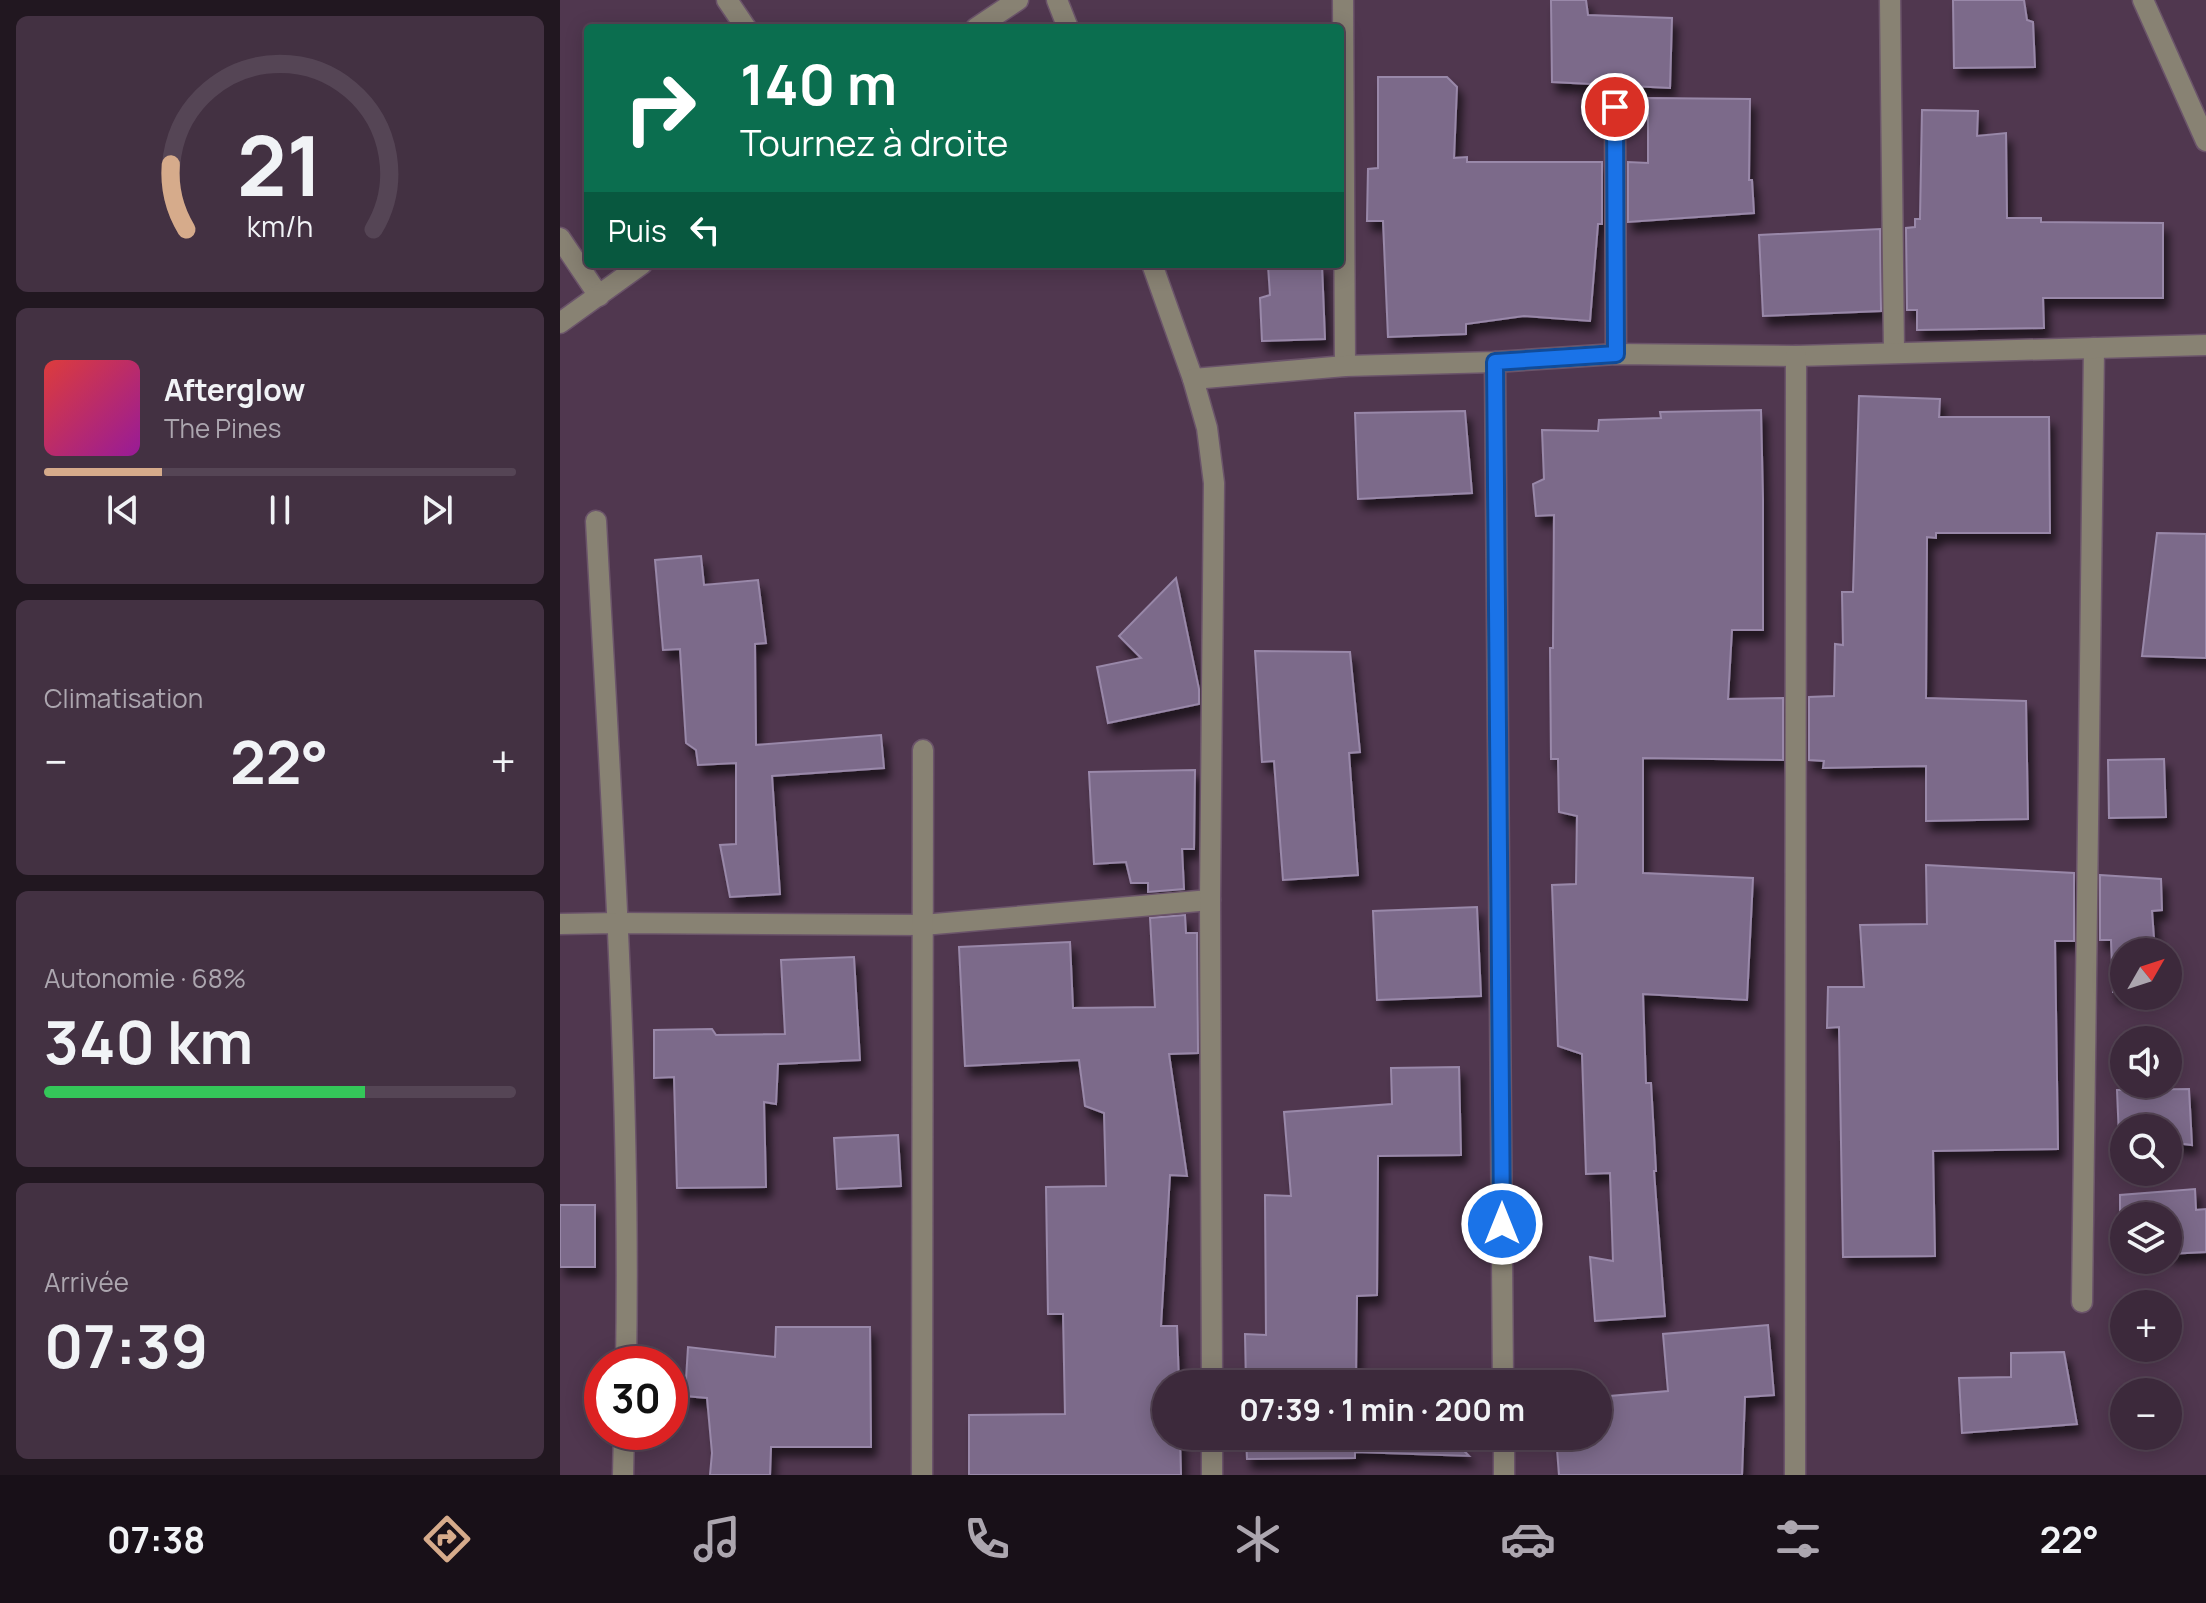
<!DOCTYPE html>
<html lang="fr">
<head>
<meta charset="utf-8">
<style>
  body { margin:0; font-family:Manrope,sans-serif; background:#433142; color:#f1f3f6; height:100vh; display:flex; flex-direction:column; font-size:30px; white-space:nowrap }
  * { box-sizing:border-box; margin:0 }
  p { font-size:26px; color:#aca6af }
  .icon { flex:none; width:44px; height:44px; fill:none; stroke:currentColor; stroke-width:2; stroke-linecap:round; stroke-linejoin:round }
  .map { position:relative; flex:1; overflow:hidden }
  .sheet { display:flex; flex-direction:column; gap:16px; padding:16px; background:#211720; width:560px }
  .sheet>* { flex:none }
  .hud { position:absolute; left:24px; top:24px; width:760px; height:244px; border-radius:8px; box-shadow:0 4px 20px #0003,0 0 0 2px #554555; background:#0b6e4f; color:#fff; overflow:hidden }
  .needle { width:52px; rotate:51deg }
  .buttons { position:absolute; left:1550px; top:938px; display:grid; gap:16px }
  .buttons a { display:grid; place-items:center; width:72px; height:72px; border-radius:50%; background:#3c293b; box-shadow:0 4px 20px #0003,0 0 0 2px #554555; font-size:40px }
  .speed { position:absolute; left:24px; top:1346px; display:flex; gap:16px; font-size:40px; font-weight:700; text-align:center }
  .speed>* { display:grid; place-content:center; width:104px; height:104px; border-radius:50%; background:#3c293b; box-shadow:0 4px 20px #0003,0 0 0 2px #554555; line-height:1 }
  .speed .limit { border:12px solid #d22; background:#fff; color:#111 }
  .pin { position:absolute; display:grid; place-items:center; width:68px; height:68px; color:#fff; margin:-34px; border:4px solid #fff; border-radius:50%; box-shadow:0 2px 8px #0007 }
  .me { position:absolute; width:88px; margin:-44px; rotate:0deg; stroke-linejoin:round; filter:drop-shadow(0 0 6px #0008) }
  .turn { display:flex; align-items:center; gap:28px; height:168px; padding:0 24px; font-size:36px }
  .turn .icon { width:104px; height:104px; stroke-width:2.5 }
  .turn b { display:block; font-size:56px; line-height:68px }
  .then { display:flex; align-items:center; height:76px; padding:0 24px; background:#0003; gap:16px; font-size:30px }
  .big { font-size:60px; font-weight:700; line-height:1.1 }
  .sheet .tile { flex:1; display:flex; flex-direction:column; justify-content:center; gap:12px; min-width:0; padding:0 28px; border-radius:12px; background:#433142 }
  .sheet .dial { align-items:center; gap:0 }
  .dial svg { height:208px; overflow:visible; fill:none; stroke:#554555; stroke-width:7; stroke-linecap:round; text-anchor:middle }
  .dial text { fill:#f1f3f6; stroke:none }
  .song { display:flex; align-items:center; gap:24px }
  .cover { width:96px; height:96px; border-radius:12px; background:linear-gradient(135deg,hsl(0 70% 55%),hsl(300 70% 35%)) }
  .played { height:8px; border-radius:4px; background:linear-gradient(90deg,#d6ab8b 25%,#554555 25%) }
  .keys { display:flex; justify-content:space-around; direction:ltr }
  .heat { display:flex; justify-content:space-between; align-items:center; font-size:44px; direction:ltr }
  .charge { height:12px; border-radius:6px; background:linear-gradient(90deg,#34c759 68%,#554555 0) }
  .trip { position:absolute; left:592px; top:1370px; width:460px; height:80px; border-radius:40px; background:#3c293b; box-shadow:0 4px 20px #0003,0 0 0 2px #554555; font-weight:700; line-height:80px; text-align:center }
  .dock { display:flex; height:128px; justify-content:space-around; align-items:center; background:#181018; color:#aca6af }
  .dock .icon { width:56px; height:56px }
  .dock .active { color:#d6ab8b }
  .dock b { font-size:36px; color:#f1f3f6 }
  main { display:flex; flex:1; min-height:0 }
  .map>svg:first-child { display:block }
</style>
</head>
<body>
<main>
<section class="sheet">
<div class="tile dial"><svg viewBox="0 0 100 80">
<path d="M14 69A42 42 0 1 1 86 69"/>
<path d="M14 69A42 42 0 0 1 8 44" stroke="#d6ab8b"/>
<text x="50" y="56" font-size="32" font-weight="700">21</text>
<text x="50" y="72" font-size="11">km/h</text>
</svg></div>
<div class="tile">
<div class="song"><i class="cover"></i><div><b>Afterglow</b><p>The Pines</p></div></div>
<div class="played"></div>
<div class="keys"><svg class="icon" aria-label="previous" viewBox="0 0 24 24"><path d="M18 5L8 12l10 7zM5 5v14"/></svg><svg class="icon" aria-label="pause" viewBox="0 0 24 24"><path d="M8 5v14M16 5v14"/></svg><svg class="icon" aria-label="next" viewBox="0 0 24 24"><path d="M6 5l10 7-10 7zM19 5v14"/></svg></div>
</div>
<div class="tile"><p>Climatisation</p>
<div class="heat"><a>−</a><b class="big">22°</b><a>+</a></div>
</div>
<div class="tile"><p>Autonomie · 68%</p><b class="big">340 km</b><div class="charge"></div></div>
<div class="tile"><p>Arrivée</p><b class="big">07:39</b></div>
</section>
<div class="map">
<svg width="1646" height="1475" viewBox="0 0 1646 1475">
  <defs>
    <filter id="shadow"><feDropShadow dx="5" dy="9" stdDeviation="4" flood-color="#0009"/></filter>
  </defs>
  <rect width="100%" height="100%" fill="#50374f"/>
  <g fill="#7b6a8a" stroke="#9988a9" stroke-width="2" filter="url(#shadow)">
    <path d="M991,0h35l2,15 84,3 -2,70 -118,-6z"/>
    <path d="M1393,0h71l3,20 6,2 2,45 -81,1z"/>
    <path d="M818,77h69l10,10 -3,71 13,-1v5h135v62h-4l-8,97 -66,-5 -58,8v10l-78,3 -5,-116h-16l1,-52 10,-1z"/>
    <path d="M1088,98l102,1 -1,81h3l2,33 -126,9v-60l20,1z"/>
    <path d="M1362,110l56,1 -1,25 29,-3 1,85h34v4l122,1v75h-120l1,30 -127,2v-20h-10l-1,-82 9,-1v-8h5z"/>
    <path d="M1320,229l1,82 -118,5 -4,-81z"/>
    <path d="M762,265l3,74 -63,2 -2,-43 10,-3 -2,-29z"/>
    <path d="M1299,396l81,3 -1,18h110l1,116h-114v5l-9,-1 -1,161 100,3 2,118 -102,2v-55l-103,2 1,-7 -15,-1v-63l25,-1 1,-52 8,1 -1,-53h11z"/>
    <path d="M1201,410l2,90v130h-31l-4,69 55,-1v62l-140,-2v115l110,5 -6,122 -104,-6 3,89h5l5,88h-2l11,145 -70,5 -5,-64 23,4 -3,-88 -24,1 -4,-120 -24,-8 -6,-161 24,-1 1,-68 -18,-4 -1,-53h-7l-1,-111h3l1,-133 -18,1 -3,-32 11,-5 -2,-49 56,1 1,-11 62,-2 -1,-6z"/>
    <path d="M905,411l7,82 -114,6 -3,-86z"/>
    <path d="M1597,533l49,1v124l-64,-2z"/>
    <path d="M141,556l3,29 54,-5 8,63 -11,1 1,101 125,-10 3,33 -112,8 8,118 -50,3 -10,-52 16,-1v-81l-38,2 -2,-15 -10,-7 -6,-94 -17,1 -8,-90z"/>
    <path d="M616,578l23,111v15l-91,19 -11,-56 44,-9 -22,-22z"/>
    <path d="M695,651l95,1 10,100 -11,1 9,122 -75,5 -9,-119 -12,1z"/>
    <path d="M1604,759l2,58 -57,1 -1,-58z"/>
    <path d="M635,770l-1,79h-12l2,40 -36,3v-9h-17l-5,-21 -32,2 -5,-92z"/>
    <path d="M1366,865l148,8v68h-19l3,208 -125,2 2,105 -92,1 -4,-230 -12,1 1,-41h36l-4,-62 67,-1z"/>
    <path d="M1540,875l61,4 1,31 -10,1 3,41h-31v40h-11l-2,-52h-11z"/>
    <path d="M917,907l4,89 -104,4 -4,-89z"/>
    <path d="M625,915l1,18h11l1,120 -29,1 18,122 -17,-1 -9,151h16l2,58h-13v52h14l1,39h-212v-60l96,-1 -2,-100h-15l-2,-127 60,-1 -2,-73 -19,-7 -6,-46 -114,6 -6,-119 111,-5 3,66 82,-1 -5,-89z"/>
    <path d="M294,957l6,103 -82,4 -2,40 -12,-2 2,85 -89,1 -3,-111 -20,1v-48l58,-1 4,6 69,-1 -4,-74z"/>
    <path d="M899,1067l2,88 -83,1 -1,139 -20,1 -1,82 40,1 5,5h-155l-1,-50 21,1 -1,-140 26,1 -7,-84 108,-8 -1,-36z"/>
    <path d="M1629,1089l3,56 -24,-3v-14h-44v9h-5l-2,-47z"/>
    <path d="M338,1135l3,51 -64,3 -3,-51z"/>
    <path d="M1635,1189l1,21 10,-1v43l-38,2v-38h-44v40h-4v-61z"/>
    <rect x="0" y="1205" width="35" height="62"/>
    <path d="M1208,1325l6,70 -29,2 -3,78h-183l-3,-39h42v-39l70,-6 -5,-57z"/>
    <path d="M216,1327h94l1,120h-100l-1,28h-60l2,-22 -5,-55 -22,-2 3,-49 87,10z"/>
    <path d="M1504,1352l13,72 -115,9 -3,-55 52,-1v-24z"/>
    <path d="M686,1436h204l19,20 -114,-4v6l-108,1z"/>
  </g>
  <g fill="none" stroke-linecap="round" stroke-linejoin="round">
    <g stroke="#6b546a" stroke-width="23">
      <g id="minor">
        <path d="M167,0l19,28"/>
        <path d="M497,0l11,28"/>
        <path d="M783,0l2,366"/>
        <path d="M1330,0l4,352"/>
        <path d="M1583,0l63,141"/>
        <path d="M416,28l42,-28"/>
        <path d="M1055,107l1,247"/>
        <path d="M0,238l39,58"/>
        <path d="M592,264l41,115"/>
        <path d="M0,323l82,-59"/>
        <path d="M935,362l8,1022"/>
        <path d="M36,521c15,280 35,562 30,843"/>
        <path d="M0,924l58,-1 305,2 287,-25"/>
        <path d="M1522,1302l12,-954"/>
        <path d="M652,1384l-2,-484 4,-417 -7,-55 -14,-49 152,-13 150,-4 121,-8 180,2 410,-11"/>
        <path d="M652,1436v39"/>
        <path d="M944,1436v39"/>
        <path d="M63,1475l1,-43"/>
        <path d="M362,1475l1,-725"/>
        <path d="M1235,1475l1,-1119"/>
      </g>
    </g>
    <use href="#minor" stroke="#888273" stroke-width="20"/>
  </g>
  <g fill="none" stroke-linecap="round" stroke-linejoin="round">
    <g stroke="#114b97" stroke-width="20">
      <path id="route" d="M942,1224l-7,-862 121,-8 -1,-247"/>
    </g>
    <use href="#route" stroke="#1a73e8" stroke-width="14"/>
  </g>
</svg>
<div class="buttons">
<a><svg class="needle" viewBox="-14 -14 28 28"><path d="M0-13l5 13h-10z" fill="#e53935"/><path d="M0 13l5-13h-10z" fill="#aca6af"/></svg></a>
<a><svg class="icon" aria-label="sound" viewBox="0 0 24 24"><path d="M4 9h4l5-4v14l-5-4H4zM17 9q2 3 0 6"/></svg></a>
<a><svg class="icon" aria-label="search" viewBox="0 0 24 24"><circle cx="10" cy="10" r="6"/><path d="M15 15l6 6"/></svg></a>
<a><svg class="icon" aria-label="layers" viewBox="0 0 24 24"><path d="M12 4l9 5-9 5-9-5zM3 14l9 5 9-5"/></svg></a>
<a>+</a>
<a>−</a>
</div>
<div class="speed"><div class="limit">30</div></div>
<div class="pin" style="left:1055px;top:107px;background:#d93025"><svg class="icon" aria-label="arrive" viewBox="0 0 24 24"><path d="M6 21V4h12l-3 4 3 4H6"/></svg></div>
<svg class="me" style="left:942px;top:1224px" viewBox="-20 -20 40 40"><circle r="17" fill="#1a73e8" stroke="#fff" stroke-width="3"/><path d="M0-11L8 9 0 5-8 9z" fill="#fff"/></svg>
<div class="trip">07:39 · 1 min · 200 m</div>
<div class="hud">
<div class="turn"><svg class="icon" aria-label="right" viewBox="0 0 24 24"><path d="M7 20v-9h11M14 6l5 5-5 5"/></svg><div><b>140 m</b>Tournez à droite</div></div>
<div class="then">Puis<svg class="icon" aria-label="left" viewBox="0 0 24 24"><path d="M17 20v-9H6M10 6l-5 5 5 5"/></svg></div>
</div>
</div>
</main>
<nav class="dock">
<b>07:38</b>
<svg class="icon active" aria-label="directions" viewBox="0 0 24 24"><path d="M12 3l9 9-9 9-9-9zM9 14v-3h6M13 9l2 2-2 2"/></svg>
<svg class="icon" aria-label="music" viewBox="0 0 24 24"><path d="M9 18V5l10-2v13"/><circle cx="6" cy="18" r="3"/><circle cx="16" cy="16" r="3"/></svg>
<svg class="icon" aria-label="phone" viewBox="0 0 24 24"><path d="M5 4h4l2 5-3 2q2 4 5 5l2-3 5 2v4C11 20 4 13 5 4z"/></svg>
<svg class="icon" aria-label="climate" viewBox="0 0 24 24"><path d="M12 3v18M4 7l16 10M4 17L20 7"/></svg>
<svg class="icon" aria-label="car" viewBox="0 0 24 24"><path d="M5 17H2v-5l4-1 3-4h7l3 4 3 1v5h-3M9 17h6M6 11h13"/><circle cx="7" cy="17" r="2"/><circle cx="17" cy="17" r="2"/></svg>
<svg class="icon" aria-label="filters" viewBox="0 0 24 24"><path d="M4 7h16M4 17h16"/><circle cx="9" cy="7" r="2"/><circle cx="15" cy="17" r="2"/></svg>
<b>22°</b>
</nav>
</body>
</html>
